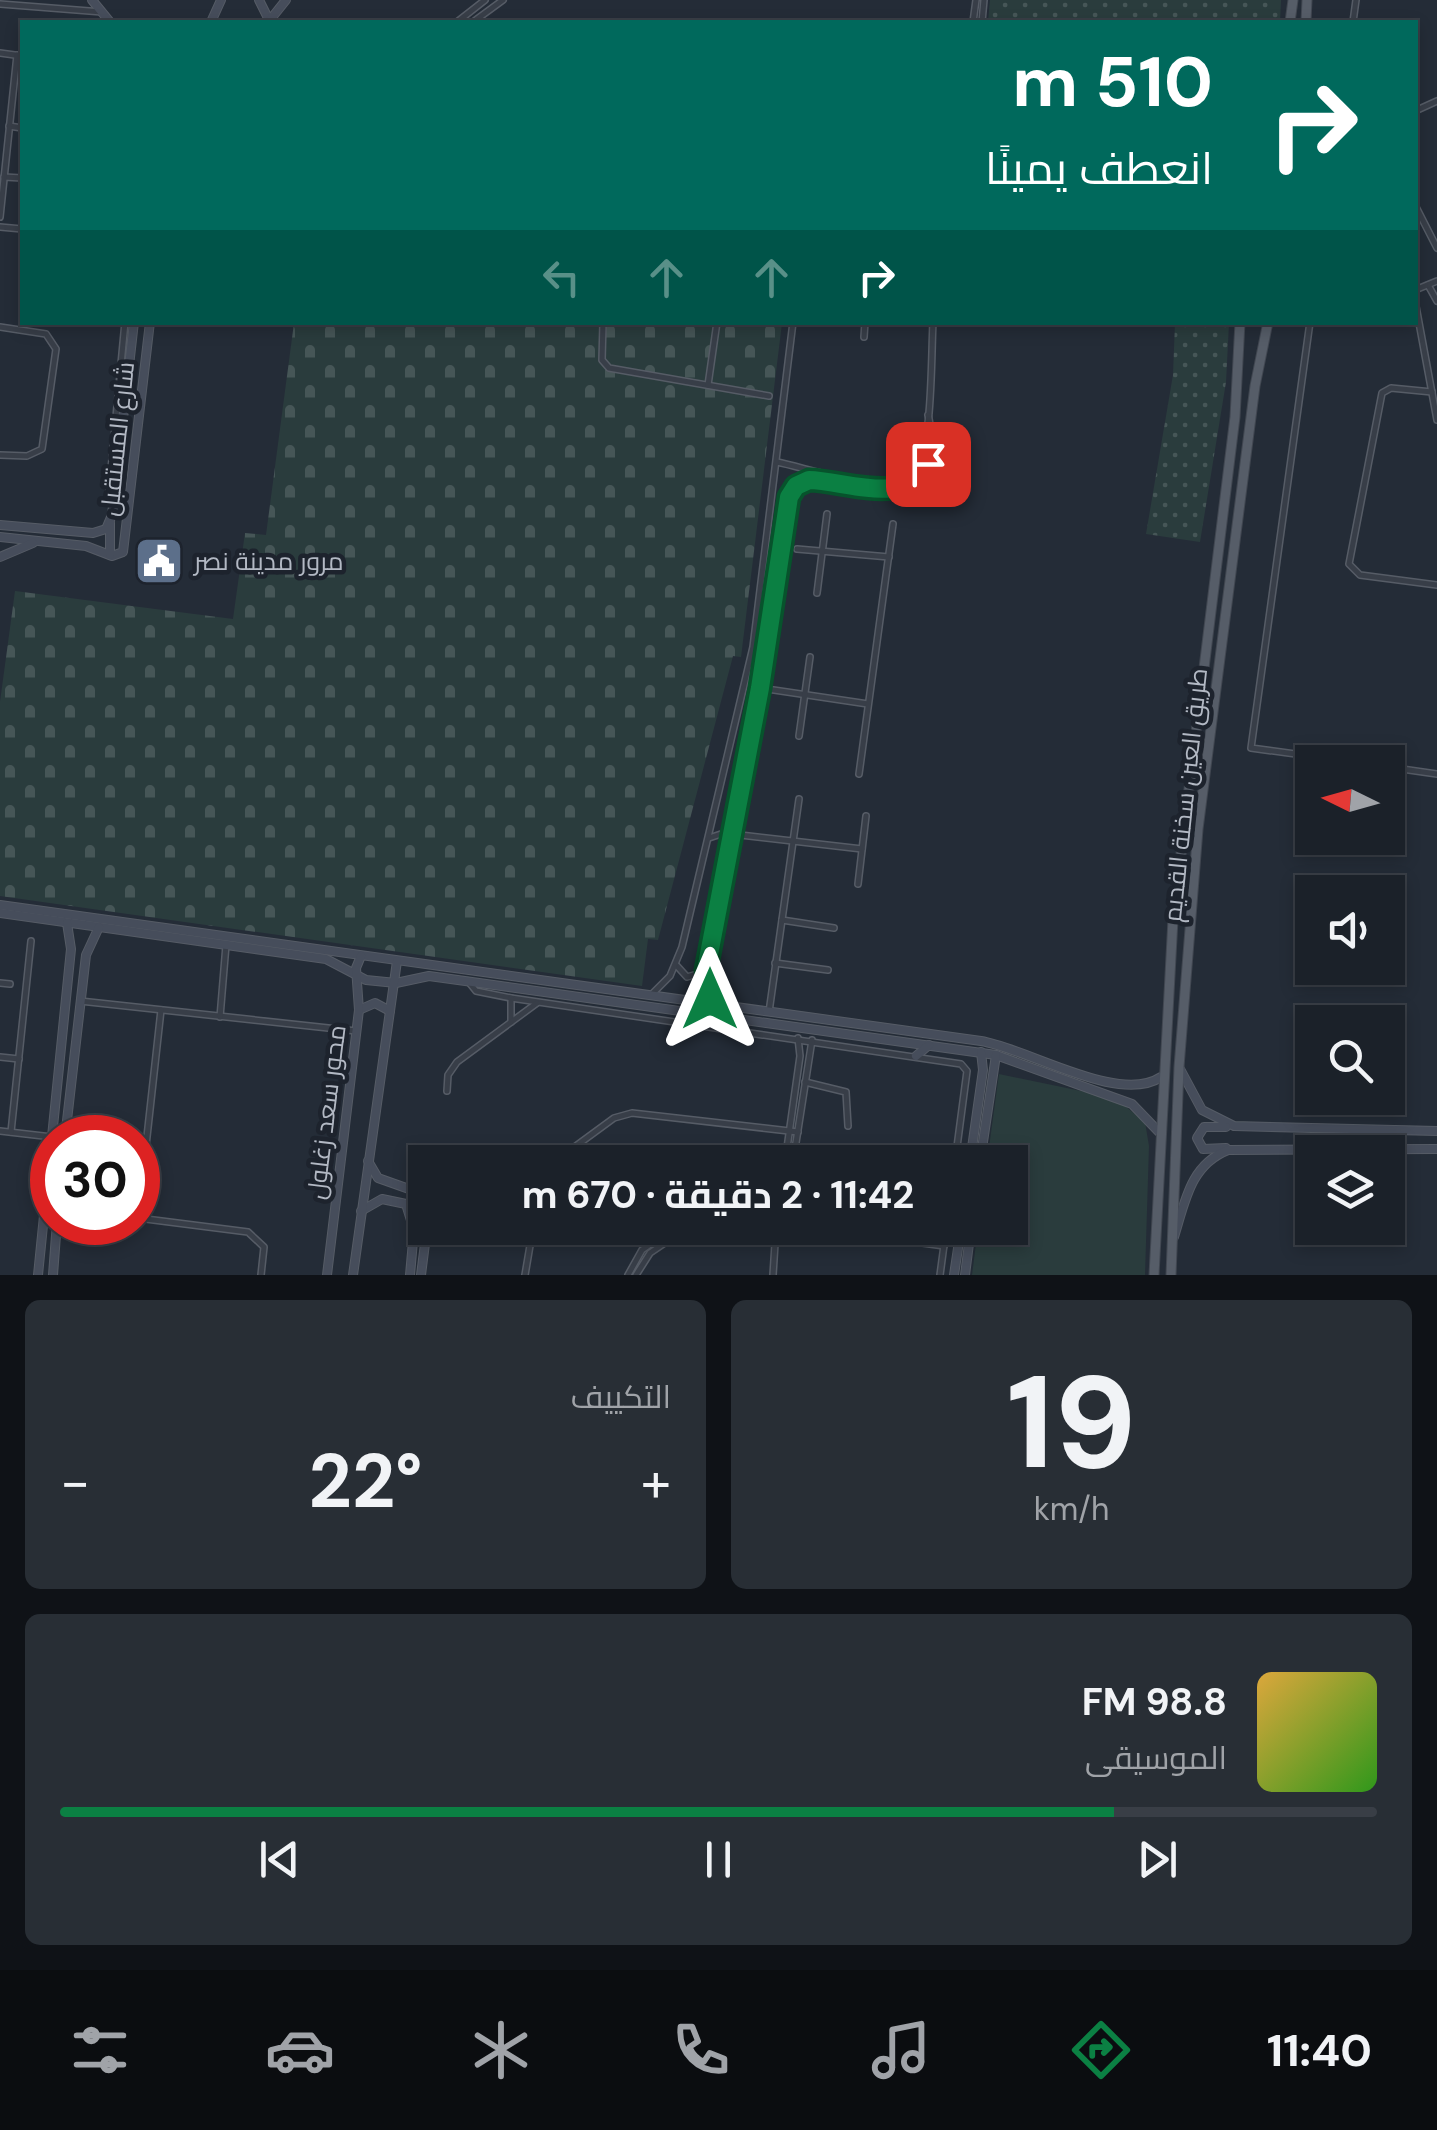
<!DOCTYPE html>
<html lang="ar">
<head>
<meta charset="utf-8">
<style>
  body { margin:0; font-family:"DM Sans",Cairo,sans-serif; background:#282e35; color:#f1f3f6; direction:rtl; height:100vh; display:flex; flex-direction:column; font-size:38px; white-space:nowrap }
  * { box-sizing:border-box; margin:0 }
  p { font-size:32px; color:#a0a3a8 }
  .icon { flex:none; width:55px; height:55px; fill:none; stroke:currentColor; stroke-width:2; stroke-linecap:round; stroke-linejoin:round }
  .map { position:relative; height:1275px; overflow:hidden; direction:ltr }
  .drawer { display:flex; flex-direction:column; gap:25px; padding:25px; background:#0f1217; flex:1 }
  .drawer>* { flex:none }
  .banner { position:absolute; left:20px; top:20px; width:1398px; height:305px; border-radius:0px; box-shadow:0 5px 15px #0003,0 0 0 2px #393e46; direction:rtl; background:#00695c; color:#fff; overflow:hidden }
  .needle { width:65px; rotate:275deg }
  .fabs { position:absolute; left:1295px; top:745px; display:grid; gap:20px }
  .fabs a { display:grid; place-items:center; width:110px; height:110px; border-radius:0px; background:#1b2129; box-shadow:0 5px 15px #0003,0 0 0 2px #393e46; font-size:50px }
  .speed { position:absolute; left:30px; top:1115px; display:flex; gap:20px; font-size:50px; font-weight:700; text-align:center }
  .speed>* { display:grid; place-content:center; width:130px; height:130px; border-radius:50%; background:#1b2129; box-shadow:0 5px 15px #0003,0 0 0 2px #393e46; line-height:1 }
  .speed .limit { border:15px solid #d22; background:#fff; color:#111 }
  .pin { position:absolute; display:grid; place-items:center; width:85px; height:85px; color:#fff; margin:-42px; border-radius:20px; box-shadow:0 5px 15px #0006 }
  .me { position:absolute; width:110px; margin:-55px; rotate:0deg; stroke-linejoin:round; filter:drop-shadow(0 0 8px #0008) }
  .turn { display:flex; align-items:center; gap:35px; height:210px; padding:0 40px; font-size:45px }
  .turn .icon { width:130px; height:130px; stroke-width:2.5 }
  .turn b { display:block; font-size:70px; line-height:85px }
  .lanes { display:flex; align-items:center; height:95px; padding:0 40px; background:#0003; justify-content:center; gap:50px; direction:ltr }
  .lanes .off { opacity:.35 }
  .big { font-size:75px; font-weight:700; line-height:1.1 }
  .drawer .widget { flex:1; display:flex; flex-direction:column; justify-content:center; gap:15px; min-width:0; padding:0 35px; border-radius:15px; background:#282e35 }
  .drawer .dial { align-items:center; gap:0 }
  .dial b { font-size:130px; line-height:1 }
  .song { display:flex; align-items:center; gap:30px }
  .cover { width:120px; height:120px; border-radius:15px; background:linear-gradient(135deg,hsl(40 70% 55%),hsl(110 70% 35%)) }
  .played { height:10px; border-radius:5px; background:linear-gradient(90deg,#0b8043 80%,#393e46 80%) }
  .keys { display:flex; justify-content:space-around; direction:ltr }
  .heat { display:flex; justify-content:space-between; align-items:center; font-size:55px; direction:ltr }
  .drawer .tiles { flex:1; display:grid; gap:25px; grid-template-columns:1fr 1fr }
  .widget:last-child { grid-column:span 2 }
  .trip { position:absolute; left:408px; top:1145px; width:620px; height:100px; border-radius:0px; background:#1b2129; box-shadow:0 5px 15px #0003,0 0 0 2px #393e46; font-weight:700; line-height:100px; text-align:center; direction:rtl }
  .menu { display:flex; height:160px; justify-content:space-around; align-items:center; background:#0b0d10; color:#a0a3a8 }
  .menu .icon { width:70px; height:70px }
  .menu .on { color:#0b8043 }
  .menu b { font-size:45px; color:#f1f3f6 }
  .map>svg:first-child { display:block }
</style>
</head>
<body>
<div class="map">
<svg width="1437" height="1275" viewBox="0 0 1437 1275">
  <defs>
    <pattern id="grass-dots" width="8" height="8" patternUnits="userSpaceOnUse" patternTransform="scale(2.5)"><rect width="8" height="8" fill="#2a3c3d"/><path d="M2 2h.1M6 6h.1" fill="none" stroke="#465657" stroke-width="1.8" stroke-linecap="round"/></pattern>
    <pattern id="cemetery-stones" width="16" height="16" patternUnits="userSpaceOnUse" patternTransform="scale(2.5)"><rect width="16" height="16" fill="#2a3c3d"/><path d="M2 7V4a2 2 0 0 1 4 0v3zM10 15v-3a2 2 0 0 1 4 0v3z" fill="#465657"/></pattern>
  </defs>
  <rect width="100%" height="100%" fill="#242c37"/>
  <g fill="url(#grass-dots)">
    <path d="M990,0h291l-1,22h-292z"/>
    <path d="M1175,323h54l-3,59 -26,160 -54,-8 27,-159z"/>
  </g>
  <path fill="url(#cemetery-stones)" d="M294,323h488l-41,334 -8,-1 -75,284 -10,-1 -6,47 -642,-90v-194l15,-111 218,28 12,-86 21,2z"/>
  <path fill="#2a3c3d" d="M999,1074l116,24 30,24 4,24 -4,129h-173l6,-47h32v-66h-23z"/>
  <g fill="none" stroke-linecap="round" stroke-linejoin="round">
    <g stroke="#565c66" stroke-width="8">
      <g id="street">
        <path d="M0,4l102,8"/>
        <path d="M457,22l28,-22"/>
        <path d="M473,22l30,-22"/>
        <path d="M973,22l3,-22"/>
        <path d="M982,22l2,-22"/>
        <path d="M1353,22l3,-22"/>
        <path d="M0,53l22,3"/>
        <path d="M1415,111l22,-10"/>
        <path d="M9,126l13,2"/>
        <path d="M4,177l18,1"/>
        <path d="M1415,205l22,43"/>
        <path d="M0,217l17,-162"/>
        <path d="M0,227l22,2"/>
        <path d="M1428,285l9,16"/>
        <path d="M1415,290l22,-9"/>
        <path d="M1415,301l22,119"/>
        <path d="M603,322l-1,38 7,8 160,28"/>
        <path d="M1310,322l-59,426 103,14"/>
        <path d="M0,327l46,7 10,15 -14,100 -15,7 -27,-1"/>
        <path d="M864,337l1,-15"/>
        <path d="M708,385l9,-63"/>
        <path d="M1432,392l-41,-4 -9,5 -33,171 11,11 77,10"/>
        <path d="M777,462c35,7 106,34 137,12 19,-24 17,-117 19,-152"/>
        <path d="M113,503l-4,-12 16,-169"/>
        <path d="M797,549l92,8"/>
        <path d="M817,593l10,-79"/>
        <path d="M760,688l108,16"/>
        <path d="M799,736l11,-79"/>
        <path d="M1388,767l49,7"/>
        <path d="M859,774l34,-250"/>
        <path d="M732,834l130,15"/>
        <path d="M709,838l12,-4 8,7"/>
        <path d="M858,884l8,-68"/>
        <path d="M782,920l52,8"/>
        <path d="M775,963l53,7"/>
        <path d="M677,966l10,11 17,-5"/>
        <path d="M468,981l8,10 35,7 450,66 6,7 -12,91"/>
        <path d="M0,983l10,1"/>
        <path d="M652,994l18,-18 12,-29 71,-300 40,-325"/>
        <path d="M511,998v24"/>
        <path d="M80,1001l276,30"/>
        <path d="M711,1003l-5,-33 54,-282 29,-191c25,-50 133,34 140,-43 2,-13 3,-26 -1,-39"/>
        <path d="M769,1012l30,-213"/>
        <path d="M220,1017l6,-72"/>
        <path d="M0,1057l19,2"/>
        <path d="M805,1082l41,10 2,34"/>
        <path d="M447,1091l1,-16 9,-13 80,-59"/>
        <path d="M0,1131l52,6"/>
        <path d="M11,1132l20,-191"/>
        <path d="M554,1162l60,-44 18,-5 166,19"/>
        <path d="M785,1162l15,-106 -2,-18"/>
        <path d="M793,1162l19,-122"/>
        <path d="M138,1218l23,-208"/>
        <path d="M138,1218l110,14 16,15 -3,28"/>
        <path d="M815,1228l129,18"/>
        <path d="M882,1228l63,7"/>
        <path d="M525,1275l8,-47"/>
        <path d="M628,1275l14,-25 31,-22"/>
        <path d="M636,1275l14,-22 37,-25"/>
        <path d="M773,1275l3,-47"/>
        <path d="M940,1275l4,-30"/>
      </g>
    </g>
    <g stroke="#565c66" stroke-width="10">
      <g id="secondary">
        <path d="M92,0l18,22"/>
        <path d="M259,0l11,22"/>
        <path d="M270,20l16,-20"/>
        <path d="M211,22l10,-22"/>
        <path d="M0,525l93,8 13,-4 6,-14 22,-193"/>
        <path d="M0,537l86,9 26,10 11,-4 27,-230"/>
        <path d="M110,555v-32"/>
        <path d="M0,557l33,-14"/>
        <path d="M0,905l981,136c48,8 138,64 180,36"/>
        <path d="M0,913l326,46 40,21 30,3 33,-7 567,79 136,49 27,28"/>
        <path d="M359,1010l16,-7 15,8"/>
        <path d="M916,1056l13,-11"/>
        <path d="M1180,1069l22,41 32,16 203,5"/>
        <path d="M65,1138l21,-183 13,-28"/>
        <path d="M1226,1148l-23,1 -6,-11 7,-11h22"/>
        <path d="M368,1161l10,17 31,11 16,14"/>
        <path d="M970,1162l13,-92 -2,-18"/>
        <path d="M980,1162l16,-107"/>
        <path d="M361,1211l21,-12 24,5 8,26 -4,45"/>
        <path d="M1174,1237c11,-35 16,-72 54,-87l209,-1"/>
        <path d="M38,1275l33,-326 -4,-26"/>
        <path d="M53,1275l4,-53"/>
        <path d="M327,1275l32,-265 -3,-42 5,-12"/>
        <path d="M353,1275l44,-314"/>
        <path d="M421,1275l6,-47"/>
        <path d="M954,1275l7,-47"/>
        <path d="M965,1275l6,-47"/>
      </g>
    </g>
    <g stroke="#414751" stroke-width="11">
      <g id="primary">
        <path d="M1290,22l3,-22"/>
        <path d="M1306,22l1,-22"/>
        <path d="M1154,1275l19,-356 62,-502 5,-95"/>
        <path d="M1171,1275l8,-208 19,-238 57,-443 13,-64"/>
      </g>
    </g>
    <use href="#street" stroke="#383e48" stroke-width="5"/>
    <use href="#secondary" stroke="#464d5b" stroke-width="8"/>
    <use href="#primary" stroke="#565d68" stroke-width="9"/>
  </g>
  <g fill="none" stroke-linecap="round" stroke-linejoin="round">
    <g stroke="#07532c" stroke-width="25">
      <path id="route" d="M710,999l-4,-29 54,-282 29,-191 7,-11 13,-6c38,1 98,27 119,-16"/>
    </g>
    <use href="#route" stroke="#0b8043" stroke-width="18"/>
  </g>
  <defs>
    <g id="civic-square" transform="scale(2.5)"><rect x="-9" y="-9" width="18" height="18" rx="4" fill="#5c6f8a" stroke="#1d232d"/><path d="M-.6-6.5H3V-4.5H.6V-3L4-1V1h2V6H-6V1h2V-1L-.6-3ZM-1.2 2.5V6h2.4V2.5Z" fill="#fff"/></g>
  </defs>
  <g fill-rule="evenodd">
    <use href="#civic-square" x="159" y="561"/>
  </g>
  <g text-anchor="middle" stroke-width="9" stroke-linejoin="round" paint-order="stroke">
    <g font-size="25" fill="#b3b9c4" stroke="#1d232d">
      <text transform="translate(117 439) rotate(-84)" y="9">شارع المستقبل</text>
      <text transform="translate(1185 795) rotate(-84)" y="9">طريق العين سخنة القديم</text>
      <text transform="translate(326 1112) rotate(-83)" y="9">محور سعد زغلول</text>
    </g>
    <g font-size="25" fill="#b3b9c4" stroke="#1d232d" text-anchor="start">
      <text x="194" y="570">مرور مدينة نصر</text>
    </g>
  </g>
</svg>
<div class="fabs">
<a><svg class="needle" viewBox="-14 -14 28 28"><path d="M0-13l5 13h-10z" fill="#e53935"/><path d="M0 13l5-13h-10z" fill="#a0a3a8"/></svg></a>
<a><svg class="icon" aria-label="sound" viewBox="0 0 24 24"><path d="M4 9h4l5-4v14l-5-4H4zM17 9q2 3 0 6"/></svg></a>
<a><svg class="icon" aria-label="search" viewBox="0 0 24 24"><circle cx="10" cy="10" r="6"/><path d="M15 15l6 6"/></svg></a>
<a><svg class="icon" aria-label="layers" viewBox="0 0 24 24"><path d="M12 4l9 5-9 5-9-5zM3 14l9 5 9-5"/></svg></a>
</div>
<div class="speed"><div class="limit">30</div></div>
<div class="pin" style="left:928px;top:464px;background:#d93025"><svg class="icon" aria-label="arrive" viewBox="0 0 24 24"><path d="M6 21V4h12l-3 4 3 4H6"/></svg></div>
<svg class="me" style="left:710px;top:999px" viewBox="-20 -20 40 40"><path d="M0-17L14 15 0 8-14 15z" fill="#0b8043" stroke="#fff" stroke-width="4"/></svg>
<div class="trip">11:42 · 2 دقيقة · 670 m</div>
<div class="banner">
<div class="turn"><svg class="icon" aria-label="right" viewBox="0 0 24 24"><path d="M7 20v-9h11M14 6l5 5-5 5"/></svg><div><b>510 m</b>انعطف يمينًا</div></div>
<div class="lanes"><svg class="icon off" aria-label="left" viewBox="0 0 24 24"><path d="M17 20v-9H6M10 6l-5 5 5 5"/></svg><svg class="icon off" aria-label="ahead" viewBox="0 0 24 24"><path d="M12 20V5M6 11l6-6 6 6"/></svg><svg class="icon off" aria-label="ahead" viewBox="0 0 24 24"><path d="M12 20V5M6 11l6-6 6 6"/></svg><svg class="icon" aria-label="right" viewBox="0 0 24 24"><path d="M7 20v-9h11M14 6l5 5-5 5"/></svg></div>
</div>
</div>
<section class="drawer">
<div class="tiles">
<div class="widget dial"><b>19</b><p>km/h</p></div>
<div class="widget"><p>التكييف</p>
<div class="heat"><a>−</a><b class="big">22°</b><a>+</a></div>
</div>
<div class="widget">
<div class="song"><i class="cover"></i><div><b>98.8 FM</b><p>الموسيقى</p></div></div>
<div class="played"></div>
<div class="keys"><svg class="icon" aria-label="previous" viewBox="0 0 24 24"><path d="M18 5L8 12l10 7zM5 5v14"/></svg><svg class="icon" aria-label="pause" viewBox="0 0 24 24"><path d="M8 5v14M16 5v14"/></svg><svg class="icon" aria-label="next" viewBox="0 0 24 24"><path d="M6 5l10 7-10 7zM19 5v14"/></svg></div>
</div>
</div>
</section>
<nav class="menu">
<b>11:40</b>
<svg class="icon on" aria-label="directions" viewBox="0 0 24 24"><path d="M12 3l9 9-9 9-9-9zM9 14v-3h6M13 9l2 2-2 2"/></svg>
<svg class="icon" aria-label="music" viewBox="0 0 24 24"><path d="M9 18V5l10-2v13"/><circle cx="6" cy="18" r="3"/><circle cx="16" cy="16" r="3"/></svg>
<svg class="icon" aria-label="phone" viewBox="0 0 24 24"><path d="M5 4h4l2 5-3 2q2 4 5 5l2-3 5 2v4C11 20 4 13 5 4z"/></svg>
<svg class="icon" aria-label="climate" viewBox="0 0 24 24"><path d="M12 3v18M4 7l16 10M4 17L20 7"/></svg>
<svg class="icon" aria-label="car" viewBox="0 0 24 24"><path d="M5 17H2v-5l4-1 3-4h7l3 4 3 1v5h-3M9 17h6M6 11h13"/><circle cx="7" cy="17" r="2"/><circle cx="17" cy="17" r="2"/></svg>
<svg class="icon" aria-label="filters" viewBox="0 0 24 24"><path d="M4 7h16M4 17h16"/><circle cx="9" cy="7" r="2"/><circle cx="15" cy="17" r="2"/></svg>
</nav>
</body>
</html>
